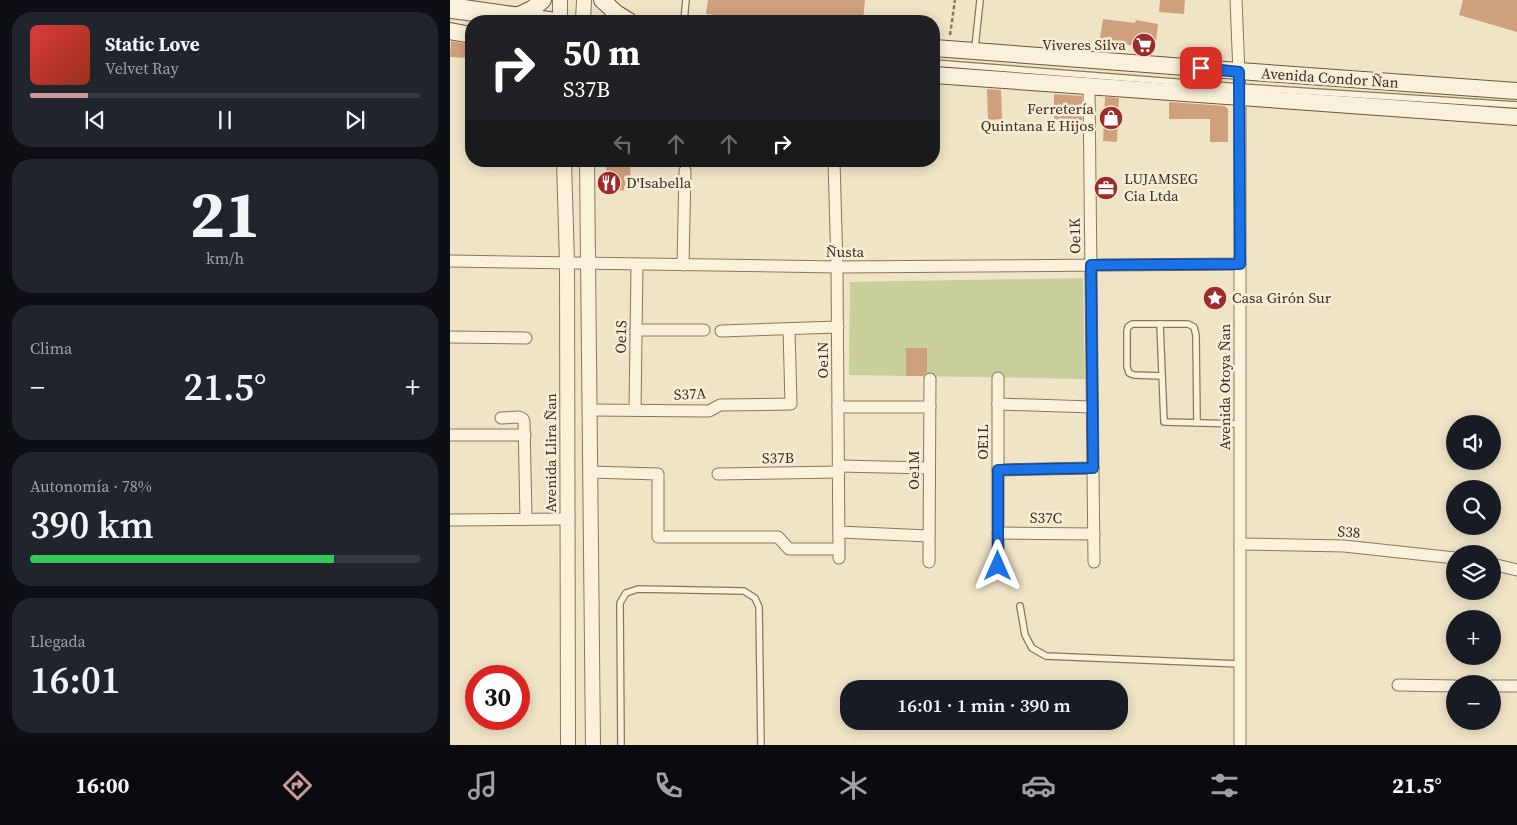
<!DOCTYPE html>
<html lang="es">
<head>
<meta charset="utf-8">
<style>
  body { margin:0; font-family:"Source Serif 4",serif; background:#20242c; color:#f1f3f6; height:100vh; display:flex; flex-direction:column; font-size:19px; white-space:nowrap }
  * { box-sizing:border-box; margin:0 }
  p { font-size:16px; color:#9ea1a6 }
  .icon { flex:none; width:28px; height:28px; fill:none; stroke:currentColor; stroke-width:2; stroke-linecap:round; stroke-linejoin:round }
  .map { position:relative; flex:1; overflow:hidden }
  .details { display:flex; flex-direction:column; gap:12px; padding:12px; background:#0d0f14; width:450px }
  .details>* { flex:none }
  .top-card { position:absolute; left:15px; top:15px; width:475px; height:152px; border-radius:20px; box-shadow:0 2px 12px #0003; background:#202124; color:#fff; overflow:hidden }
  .tools { position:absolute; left:996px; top:415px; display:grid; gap:10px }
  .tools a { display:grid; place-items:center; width:55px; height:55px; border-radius:50%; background:#171b24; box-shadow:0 2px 12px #0003; font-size:25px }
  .speed { position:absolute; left:15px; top:665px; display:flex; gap:10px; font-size:25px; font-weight:700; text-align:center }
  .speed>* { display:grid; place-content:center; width:65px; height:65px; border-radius:50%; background:#171b24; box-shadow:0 2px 12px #0003; line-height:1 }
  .speed .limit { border:8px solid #d22; background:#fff; color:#111 }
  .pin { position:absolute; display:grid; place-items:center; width:42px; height:42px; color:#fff; margin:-21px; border-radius:10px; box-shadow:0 2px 8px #0006 }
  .me { position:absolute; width:55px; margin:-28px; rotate:0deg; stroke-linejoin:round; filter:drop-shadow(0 0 4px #0008) }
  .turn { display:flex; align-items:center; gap:18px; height:105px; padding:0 15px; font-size:22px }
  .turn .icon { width:65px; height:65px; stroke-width:2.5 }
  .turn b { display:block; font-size:35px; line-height:42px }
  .lanes { display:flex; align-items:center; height:48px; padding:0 15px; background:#0003; justify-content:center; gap:25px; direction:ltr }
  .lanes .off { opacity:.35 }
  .big { font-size:38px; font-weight:600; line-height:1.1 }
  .details .card { flex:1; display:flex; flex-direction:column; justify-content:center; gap:8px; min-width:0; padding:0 18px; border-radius:20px; background:#20242c }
  .details .dial { align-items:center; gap:0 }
  .dial b { font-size:65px; line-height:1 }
  .song { display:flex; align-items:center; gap:15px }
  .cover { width:60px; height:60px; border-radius:8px; background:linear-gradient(135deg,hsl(0 70% 55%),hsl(10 70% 35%)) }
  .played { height:5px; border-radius:2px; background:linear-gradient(90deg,#cb999a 15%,#363941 15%) }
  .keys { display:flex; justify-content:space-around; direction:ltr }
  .heat { display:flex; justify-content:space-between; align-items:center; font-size:28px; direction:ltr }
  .charge { height:8px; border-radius:4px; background:linear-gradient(90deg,#34c759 78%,#363941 0) }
  .trip { position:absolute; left:390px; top:680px; width:288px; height:50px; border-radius:20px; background:#171b24; box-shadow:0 2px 12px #0003; font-weight:600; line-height:50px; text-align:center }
  .tab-bar { display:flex; height:80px; justify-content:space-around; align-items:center; background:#090b0e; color:#9ea1a6 }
  .tab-bar .icon { width:35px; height:35px }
  .tab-bar .active { color:#cb999a }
  .tab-bar b { font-size:22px; color:#f1f3f6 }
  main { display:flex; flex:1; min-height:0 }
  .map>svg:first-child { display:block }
</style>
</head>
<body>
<main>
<section class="details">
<div class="card">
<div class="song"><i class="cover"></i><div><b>Static Love</b><p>Velvet Ray</p></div></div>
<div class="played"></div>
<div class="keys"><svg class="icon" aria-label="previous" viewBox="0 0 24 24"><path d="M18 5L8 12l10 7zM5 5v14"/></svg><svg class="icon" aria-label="pause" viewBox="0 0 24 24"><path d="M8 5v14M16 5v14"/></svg><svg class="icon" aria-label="next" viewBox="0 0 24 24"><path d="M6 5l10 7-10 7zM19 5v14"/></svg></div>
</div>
<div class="card dial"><b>21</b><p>km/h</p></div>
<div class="card"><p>Clima</p>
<div class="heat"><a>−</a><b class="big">21.5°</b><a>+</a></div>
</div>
<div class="card"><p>Autonomía · 78%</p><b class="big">390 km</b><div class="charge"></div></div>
<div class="card"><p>Llegada</p><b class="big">16:01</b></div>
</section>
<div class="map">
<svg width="1067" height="745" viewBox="0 0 1067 745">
  <rect width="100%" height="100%" fill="#f0e4c7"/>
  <path fill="#c8cf9a" d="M633,278l2,101 -236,-4 1,-93z"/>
  <g fill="#cfa07c">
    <path d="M258,0h157l-2,21h-54v-3l-34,-3 -1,6h-12l-56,-7z"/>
    <path d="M710,0h25l-1,14 -25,-2z"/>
    <path d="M1013,0h54v32l-58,-17z"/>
    <path d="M653,19l32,4 1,-3 22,4 -3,25 -32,-5 -1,3 -23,-3z"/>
    <path d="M1,41l20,4v13l-21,-1z"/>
    <path d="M537,89l14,1 1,29 -14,1z"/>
    <path d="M604,94l28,2v24h-28z"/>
    <path d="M655,97l14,1 -2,44 -14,-1z"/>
    <path d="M719,102l56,4 3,3v33h-18v-23h-41z"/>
    <path d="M156,161h24l1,29 -24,1z"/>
    <path d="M456,348h21v24l-4,4h-17z"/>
  </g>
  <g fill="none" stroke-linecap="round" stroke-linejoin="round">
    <g stroke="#8c765b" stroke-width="8">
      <g id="service">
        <path d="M0,15l46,6"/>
        <path d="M234,21l2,-21"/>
        <path d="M525,48l5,-48"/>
        <path d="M484,63l306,24 277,18"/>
        <path d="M710,324l4,98 76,2"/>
        <path d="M712,376l-28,-1 -5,-2 -2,-6v-36l1,-4 4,-3h56l6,3 2,8 1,88"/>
        <path d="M570,606l5,29 7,13 14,8 194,8"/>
        <path d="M171,745l-1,-142 6,-10 12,-4 106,2 11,7 4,9 2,138"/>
      </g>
    </g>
    <g stroke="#8c765b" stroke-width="13">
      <g id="minor">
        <path d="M786,0l4,98v647"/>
        <path d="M639,87l5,475"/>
        <path d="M384,161l3,106 2,291"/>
        <path d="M0,261l387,6 403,-3"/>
        <path d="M233,265l2,-94"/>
        <path d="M186,330h68"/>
        <path d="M271,331l117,-4"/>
        <path d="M0,337l76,1"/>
        <path d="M548,404l94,3"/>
        <path d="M388,407h92"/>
        <path d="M140,410l119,1 11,-6 71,-1 -2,-75"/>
        <path d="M185,410l2,-146"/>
        <path d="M51,418l18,-1 4,2 1,3 2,97"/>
        <path d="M0,435h75"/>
        <path d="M389,466l90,2"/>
        <path d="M548,470l95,-2"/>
        <path d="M140,472l68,2v63h120l11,12h50"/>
        <path d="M268,474l121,-2"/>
        <path d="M0,520l117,-1"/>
        <path d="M389,532l90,4"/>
        <path d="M548,533l96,1"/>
        <path d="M790,544l104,2 111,12"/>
        <path d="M479,562l1,-183"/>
        <path d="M1042,564l25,6"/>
        <path d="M548,566v-188"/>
        <path d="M948,685l57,1"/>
        <path d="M1042,686h25"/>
      </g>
    </g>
    <g stroke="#8c765b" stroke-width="16">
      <g id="tertiary">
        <path d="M110,21v-21"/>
        <path d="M133,21l1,-21"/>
        <path d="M114,161l3,102 1,482"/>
        <path d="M137,161l6,584"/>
      </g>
    </g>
    <g stroke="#6e573e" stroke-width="18">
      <g id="secondary">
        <path d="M152,0l14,13 13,8"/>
        <path d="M0,6l106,15"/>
        <path d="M67,16l15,-7 11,-9"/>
        <path d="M0,31l21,4"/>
        <path d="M484,48l305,23 278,20"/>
        <path d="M484,75l583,42"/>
      </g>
    </g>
    <path stroke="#8c765b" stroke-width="2.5" stroke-dasharray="4 2.5" stroke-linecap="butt" d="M500,35l5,-35"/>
    <use href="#service" stroke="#faf1db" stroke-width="5.5"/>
    <use href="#minor" stroke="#faf1db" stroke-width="11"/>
    <use href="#tertiary" stroke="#faf1db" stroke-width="14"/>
    <use href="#secondary" stroke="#faf1db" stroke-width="16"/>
  </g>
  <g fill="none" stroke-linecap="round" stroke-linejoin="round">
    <g stroke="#114b97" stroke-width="12">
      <path id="route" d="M548,566v-96l95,-2 -2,-203 149,-1 -1,-192 -38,-4"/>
    </g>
    <use href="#route" stroke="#1a73e8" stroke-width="9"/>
  </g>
  <defs>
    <g id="supermarket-disc" transform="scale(1.25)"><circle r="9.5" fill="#9d2b2a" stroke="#f7eed7"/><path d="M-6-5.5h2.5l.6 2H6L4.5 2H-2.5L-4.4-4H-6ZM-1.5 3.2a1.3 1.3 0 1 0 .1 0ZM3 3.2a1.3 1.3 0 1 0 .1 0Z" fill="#fff"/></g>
    <g id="shop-disc" transform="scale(1.25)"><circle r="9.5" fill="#9d2b2a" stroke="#f7eed7"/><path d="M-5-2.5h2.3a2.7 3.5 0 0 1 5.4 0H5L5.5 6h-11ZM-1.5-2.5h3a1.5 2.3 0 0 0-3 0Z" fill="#fff"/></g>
    <g id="restaurant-disc" transform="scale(1.25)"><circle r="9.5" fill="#9d2b2a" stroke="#f7eed7"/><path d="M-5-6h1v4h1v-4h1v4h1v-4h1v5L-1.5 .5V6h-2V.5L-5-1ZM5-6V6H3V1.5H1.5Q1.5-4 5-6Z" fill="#fff"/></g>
    <g id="office-disc" transform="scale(1.25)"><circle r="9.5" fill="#9d2b2a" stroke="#f7eed7"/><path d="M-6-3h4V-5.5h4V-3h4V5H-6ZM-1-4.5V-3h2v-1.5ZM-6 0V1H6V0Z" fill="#fff"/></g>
    <g id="sight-disc" transform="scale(1.25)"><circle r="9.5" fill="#9d2b2a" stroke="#f7eed7"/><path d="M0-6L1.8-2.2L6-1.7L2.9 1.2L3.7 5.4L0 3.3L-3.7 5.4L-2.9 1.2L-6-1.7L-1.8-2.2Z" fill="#fff"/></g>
  </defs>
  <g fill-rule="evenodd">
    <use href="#supermarket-disc" x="694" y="45"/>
    <use href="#shop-disc" x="661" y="118"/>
    <use href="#restaurant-disc" x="159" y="183"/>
    <use href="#office-disc" x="656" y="188"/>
    <use href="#sight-disc" x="765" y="298"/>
  </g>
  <g text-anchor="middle" stroke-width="5" stroke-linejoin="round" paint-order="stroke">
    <g font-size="15" fill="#3c2e20" stroke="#f7eed7" text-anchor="start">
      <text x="676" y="50" text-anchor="end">Viveres Silva</text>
      <text x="644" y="114" text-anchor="end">Ferretería<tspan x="644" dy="17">Quintana E Hijos</tspan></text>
      <text x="674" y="184">LUJAMSEG<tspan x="674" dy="17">Cia Ltda</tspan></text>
      <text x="176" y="188">D'Isabella</text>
      <text x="782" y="303">Casa Girón Sur</text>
    </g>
    <g font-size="15" fill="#3c2e20" stroke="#f7eed7">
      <text transform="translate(880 78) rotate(4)" y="5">Avenida Condor Ñan</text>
      <text transform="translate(625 236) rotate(-91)" y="5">Oe1K</text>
      <text x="395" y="257">Ñusta</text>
      <text transform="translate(171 337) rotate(-89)" y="5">Oe1S</text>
      <text transform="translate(373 360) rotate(-90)" y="5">Oe1N</text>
      <text transform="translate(775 387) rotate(-90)" y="5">Avenida Otoya Ñan</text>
      <text transform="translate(240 394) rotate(-3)" y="5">S37A</text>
      <text transform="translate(533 442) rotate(-90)" y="5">OE1L</text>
      <text transform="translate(101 453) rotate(-90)" y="5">Avenida Llira Ñan</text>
      <text transform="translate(328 458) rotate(-1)" y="5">S37B</text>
      <text transform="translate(464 470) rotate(-90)" y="5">Oe1M</text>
      <text transform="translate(596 518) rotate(1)" y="5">S37C</text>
      <text transform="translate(899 532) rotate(4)" y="5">S38</text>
    </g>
  </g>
</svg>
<div class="tools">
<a><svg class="icon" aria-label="sound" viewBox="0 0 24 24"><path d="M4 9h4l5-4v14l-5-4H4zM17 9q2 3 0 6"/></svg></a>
<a><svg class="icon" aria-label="search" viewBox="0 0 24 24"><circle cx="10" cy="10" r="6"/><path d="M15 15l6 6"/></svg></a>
<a><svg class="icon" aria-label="layers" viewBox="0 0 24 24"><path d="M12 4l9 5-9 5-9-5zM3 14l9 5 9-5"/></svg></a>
<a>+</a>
<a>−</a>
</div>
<div class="speed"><div class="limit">30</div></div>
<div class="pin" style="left:751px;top:68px;background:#d93025"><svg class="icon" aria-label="arrive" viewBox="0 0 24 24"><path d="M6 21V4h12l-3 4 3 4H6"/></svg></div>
<svg class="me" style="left:548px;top:566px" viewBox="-20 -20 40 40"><path d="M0-17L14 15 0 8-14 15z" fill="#1a73e8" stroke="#fff" stroke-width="4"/></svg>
<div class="trip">16:01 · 1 min · 390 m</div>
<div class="top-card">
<div class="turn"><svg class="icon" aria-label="right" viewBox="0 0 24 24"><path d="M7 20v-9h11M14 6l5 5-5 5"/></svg><div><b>50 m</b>S37B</div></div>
<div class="lanes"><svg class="icon off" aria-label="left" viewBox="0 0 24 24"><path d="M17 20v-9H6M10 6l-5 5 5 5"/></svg><svg class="icon off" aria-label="ahead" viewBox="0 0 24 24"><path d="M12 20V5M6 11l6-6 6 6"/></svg><svg class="icon off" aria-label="ahead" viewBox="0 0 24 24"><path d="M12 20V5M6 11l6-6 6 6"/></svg><svg class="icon" aria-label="right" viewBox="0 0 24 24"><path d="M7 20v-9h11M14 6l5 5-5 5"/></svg></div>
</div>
</div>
</main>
<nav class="tab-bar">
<b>16:00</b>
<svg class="icon active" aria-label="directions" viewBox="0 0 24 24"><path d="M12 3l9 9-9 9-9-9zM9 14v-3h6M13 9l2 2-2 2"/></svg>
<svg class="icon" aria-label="music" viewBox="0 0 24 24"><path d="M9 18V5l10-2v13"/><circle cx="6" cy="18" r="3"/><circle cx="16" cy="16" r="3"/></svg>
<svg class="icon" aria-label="phone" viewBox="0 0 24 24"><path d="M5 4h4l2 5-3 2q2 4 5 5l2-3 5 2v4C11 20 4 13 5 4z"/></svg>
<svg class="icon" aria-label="climate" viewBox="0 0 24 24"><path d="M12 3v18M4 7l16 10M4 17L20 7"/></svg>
<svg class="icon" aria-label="car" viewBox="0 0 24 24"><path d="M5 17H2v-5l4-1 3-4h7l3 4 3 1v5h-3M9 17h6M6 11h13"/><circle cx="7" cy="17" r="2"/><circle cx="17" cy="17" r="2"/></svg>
<svg class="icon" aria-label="filters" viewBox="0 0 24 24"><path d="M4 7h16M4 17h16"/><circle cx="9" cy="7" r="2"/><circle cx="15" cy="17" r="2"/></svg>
<b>21.5°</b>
</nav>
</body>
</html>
